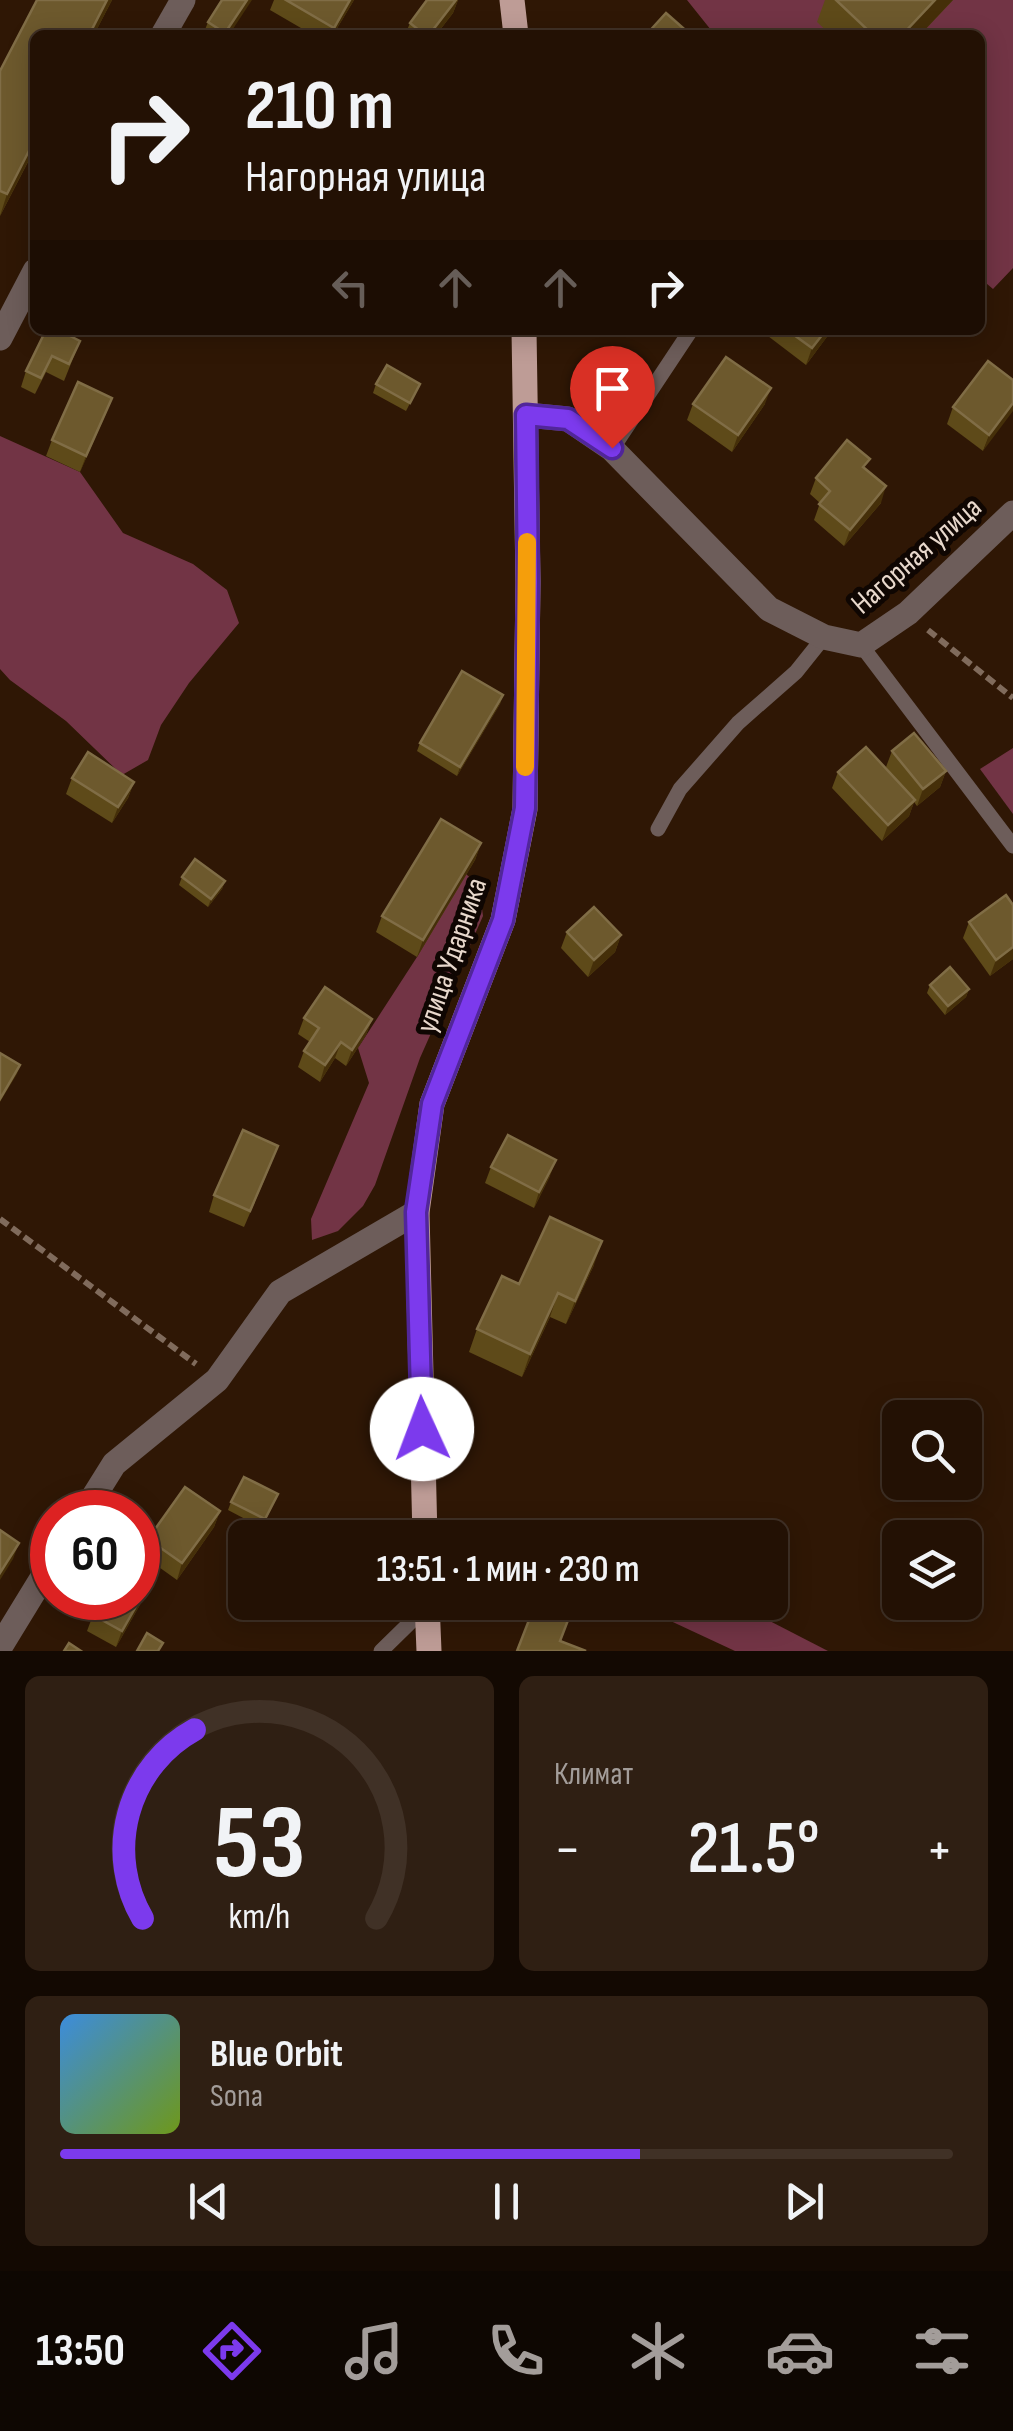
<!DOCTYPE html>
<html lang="ru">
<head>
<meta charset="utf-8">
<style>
  body { margin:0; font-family:"Sofia Sans Condensed",sans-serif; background:#2f1f13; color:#f1f3f6; height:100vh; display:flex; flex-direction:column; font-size:38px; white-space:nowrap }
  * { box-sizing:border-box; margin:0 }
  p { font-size:32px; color:#a39d9a }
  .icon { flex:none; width:55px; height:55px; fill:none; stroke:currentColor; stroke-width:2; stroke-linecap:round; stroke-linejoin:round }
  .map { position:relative; height:1651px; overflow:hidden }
  .drawer { display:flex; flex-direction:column; gap:25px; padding:25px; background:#130902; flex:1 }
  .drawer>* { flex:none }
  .top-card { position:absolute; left:30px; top:30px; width:955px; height:305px; border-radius:15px; box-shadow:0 5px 25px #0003,0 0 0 2px #403126; background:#231104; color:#f1f3f6; overflow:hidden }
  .tools { position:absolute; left:882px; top:1400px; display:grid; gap:20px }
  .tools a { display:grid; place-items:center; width:100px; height:100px; border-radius:15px; background:#231104; box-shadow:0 5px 25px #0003,0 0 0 2px #403126; font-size:50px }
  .speed { position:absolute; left:30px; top:1490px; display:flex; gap:20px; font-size:50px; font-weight:700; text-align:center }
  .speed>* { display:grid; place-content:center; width:130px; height:130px; border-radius:50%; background:#231104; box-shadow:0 5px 25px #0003,0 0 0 2px #403126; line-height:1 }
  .speed .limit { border:15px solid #d22; background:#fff; color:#111 }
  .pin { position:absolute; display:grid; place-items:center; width:85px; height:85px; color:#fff; margin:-102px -42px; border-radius:50% 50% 50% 0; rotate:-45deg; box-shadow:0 0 10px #0007 }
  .pin .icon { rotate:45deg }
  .me { position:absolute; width:110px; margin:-55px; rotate:358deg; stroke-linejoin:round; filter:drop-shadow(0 0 8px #0008) }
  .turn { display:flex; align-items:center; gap:35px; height:210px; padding:0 50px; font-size:45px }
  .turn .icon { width:130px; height:130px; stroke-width:2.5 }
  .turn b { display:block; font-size:70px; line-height:85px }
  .lanes { display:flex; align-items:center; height:95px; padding:0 50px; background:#0003; justify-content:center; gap:50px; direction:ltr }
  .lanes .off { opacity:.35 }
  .big { font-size:75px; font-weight:600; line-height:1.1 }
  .drawer .tile { flex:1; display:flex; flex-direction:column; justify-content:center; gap:15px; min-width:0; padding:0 35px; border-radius:15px; background:#2f1f13 }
  .drawer .dial { align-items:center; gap:0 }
  .dial svg { height:260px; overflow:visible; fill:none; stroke:#403126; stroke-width:7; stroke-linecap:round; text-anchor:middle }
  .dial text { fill:#f1f3f6; stroke:none }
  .song { display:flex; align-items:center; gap:30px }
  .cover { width:120px; height:120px; border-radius:15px; background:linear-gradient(135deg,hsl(210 70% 55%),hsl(80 70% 35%)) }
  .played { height:10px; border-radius:5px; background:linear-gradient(90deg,#7c3aed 65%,#403126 65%) }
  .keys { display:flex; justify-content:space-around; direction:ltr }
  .heat { display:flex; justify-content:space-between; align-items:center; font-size:55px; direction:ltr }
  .drawer .tiles { flex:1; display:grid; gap:25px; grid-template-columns:1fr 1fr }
  .tile:last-child { grid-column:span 2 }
  .trip { position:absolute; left:228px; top:1520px; width:560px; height:100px; border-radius:15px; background:#231104; box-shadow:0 5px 25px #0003,0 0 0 2px #403126; font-weight:600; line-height:100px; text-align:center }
  .tab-bar { display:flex; height:160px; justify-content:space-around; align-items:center; background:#0e0702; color:#a39d9a }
  .tab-bar .icon { width:70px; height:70px }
  .tab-bar .active { color:#7c3aed }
  .tab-bar b { font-size:45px; color:#f1f3f6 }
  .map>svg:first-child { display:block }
</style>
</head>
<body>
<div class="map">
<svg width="1013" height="1651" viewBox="0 0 1013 1651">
  <rect width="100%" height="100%" fill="#2f1705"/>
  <g fill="#723445">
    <path d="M687,0h326v268l-20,21 -13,-11v-243h-265z"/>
    <path d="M0,436l80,36 43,61 70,31 34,26 12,33 -50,60 -28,42 -13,35 -26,15 -56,-54 -56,-41 -10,-11z"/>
    <path d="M1013,748v66l-33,-45z"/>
    <path d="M466,874l13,12 4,30 -63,142 -45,127 -12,21 -25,25 -26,9 -1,-21 58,-136 -11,-35 59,-91z"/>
    <path d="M632,1603h103l93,48h-93z"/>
  </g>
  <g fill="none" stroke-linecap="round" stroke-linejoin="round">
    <g stroke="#806b5c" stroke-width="6" stroke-dasharray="10 5" stroke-linecap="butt">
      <path d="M928,630l85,68"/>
      <path d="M0,1219l196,145"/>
    </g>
    <g stroke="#6d5d5a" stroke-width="15">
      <path d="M612,449l79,-119"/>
      <path d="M861,645l152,201"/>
      <path d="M658,829l22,-40 58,-66 58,-51 28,-35"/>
      <path d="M381,1651l46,-45"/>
    </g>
    <g stroke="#6d5d5a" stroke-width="25">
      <path d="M163,35l20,-35"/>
      <path d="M0,338l35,-67"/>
      <path d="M527,415l41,4 44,30 157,160 55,28 37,8 47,-32 105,-100"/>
      <path d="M84,1512l30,-48 103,-84 63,-88 137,-80"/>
      <path d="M0,1647l52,-85"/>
    </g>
    <g stroke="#be9c96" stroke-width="25">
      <path d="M512,0l4,35"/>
      <path d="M425,1538l-8,-326 15,-108 71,-184 22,-111 3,-227 -4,-252"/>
      <path d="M427,1602l2,49"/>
    </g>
  </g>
  <g fill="#5e4a19">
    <path d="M37,0h75l-112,216v-145z"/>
    <path d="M274,0h80l-21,35h-20l-43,-25z"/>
    <path d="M427,0h31l-5,13 -17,22h-31l5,-12z"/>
    <path d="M825,0h128l-33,35h-89l-14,-13z"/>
    <path d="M208,22l21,13h-26z"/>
    <path d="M760,330h72l-26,35z"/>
    <path d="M80,341l-16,40 -18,-9 -11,22 -14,-7 5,-16z"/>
    <path d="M1013,380l-30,71 -36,-27 6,-17z"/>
    <path d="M376,384h44l-14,27 -33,-18z"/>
    <path d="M112,398l-32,74 -34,-16 6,-16z"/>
    <path d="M693,404h72l-33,48 -45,-32z"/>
    <path d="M866,470l15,33 -37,43 -30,-26 6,-17 -10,-9 6,-16z"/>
    <path d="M503,695l-3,9 -43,72 -40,-25 3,-8z"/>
    <path d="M892,751l54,20 -6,16 -23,19 -3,-4 -5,14 -27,25 -50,-53 6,-16 58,8 -10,-13z"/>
    <path d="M72,778l62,4 -6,16 -16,25 -46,-29z"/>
    <path d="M481,843l-6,17 -58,97 -41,-25 6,-16z"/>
    <path d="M182,877l43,4 -3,8 -14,18 -29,-22z"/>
    <path d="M1013,905v54l-23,17 -27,-38 6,-16z"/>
    <path d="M567,932l54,3 -6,17 -27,25 -27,-29z"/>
    <path d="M930,985l39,4 -3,8 -21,18 -18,-22z"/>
    <path d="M304,1018l68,1 -6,16 -20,31 -11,-8 -15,24 -22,-15 6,-16 6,-9 -12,-8z"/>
    <path d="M272,1162l-28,65 -35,-15 5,-17z"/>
    <path d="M491,1167l59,9 -16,32 -49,-25z"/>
    <path d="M594,1265l-28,59 -16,-7 -28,60 -53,-25 8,-23 42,-45z"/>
    <path d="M278,1494l-16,34 -34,-18 3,-8z"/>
    <path d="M220,1511l-6,16 -37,53 -35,-25 6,-16z"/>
    <path d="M147,1587l-6,16 -25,44 -29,-16 6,-16z"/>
  </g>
  <g fill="#452f09">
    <path d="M107,0h5l-18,35h-5z"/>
    <path d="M247,0h5l-23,35h-4z"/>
    <path d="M350,0h4l-21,35h-1z"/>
    <path d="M456,0h2l-5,13 -17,22h-7z"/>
    <path d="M935,0h18l-33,35h-18z"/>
    <path d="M35,139v9l-35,68 7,-22z"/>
    <path d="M826,330h6l-26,35 6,-17z"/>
    <path d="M771,388l-6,16 -33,48 6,-17z"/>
    <path d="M112,398l-6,16 -26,58 6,-16z"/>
    <path d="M1013,403v8l-30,40 6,-16z"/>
    <path d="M886,486l-5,17 -37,43 6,-16z"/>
    <path d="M503,695l-3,9 -43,72 3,-9z"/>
    <path d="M946,771l-6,16 -23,19 6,-17z"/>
    <path d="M134,782l-6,16 -16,25 6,-16z"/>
    <path d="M915,800l-6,16 -27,25 6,-16z"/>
    <path d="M481,843l-6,17 -58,97 6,-17z"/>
    <path d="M225,881l-3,8 -14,18 3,-8z"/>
    <path d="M621,935l-6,17 -27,25 6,-17z"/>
    <path d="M1013,947v12l-23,17 6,-16z"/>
    <path d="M969,989l-3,8 -21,18 3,-9z"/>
    <path d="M372,1019l-6,16 -20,31 6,-16z"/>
    <path d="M341,1042l-6,16 -15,24 5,-17z"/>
    <path d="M20,1065l-3,9 -17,28v-3z"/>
    <path d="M556,1160l-6,16 -16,32 5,-16z"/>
    <path d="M602,1241l-8,24 -28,59 9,-23z"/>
    <path d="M558,1293l-8,24 -28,60 8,-23z"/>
    <path d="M220,1511l-6,16 -37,53 5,-17z"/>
    <path d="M19,1543l-6,16 -13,21v-7z"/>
    <path d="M147,1587l-6,16 -25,44 6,-16z"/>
  </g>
  <g fill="#6d592d" stroke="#806d46" stroke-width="2.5">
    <path d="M37,0h70l-18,35h-54v104l-28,55 -7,-3v-120z"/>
    <path d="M222,0h25l-22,33 -17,-11z"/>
    <path d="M286,0h64l-16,28z"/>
    <path d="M427,0h29l-27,35h-4l-15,-12z"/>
    <path d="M836,0h99l-33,35h-29z"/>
    <path d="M666,13l25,22h-45z"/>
    <path d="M46,330h12l22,11 -11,23 -17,-8 -11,22 -15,-7z"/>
    <path d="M787,330h39l-14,18z"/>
    <path d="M726,357l45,31 -33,47 -45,-31z"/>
    <path d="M988,361l25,19v23l-24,32 -36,-28z"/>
    <path d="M387,365l33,19 -10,19 -34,-19z"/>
    <path d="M78,382l34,16 -26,58 -34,-16z"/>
    <path d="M847,440l23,19 -7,8 23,19 -36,44 -31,-26 11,-13 -14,-13z"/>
    <path d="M462,671l41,24 -43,72 -40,-24z"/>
    <path d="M914,733l32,38 -23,18 -31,-38z"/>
    <path d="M866,747l49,53 -27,25 -50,-53z"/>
    <path d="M88,752l46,30 -16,25 -46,-29z"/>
    <path d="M441,819l40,24 -58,97 -41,-24z"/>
    <path d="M195,859l30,22 -14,18 -29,-22z"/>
    <path d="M1006,895l7,10v42l-17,13 -27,-38z"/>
    <path d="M594,907l27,28 -27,25 -27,-28z"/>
    <path d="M950,967l19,22 -21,17 -18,-21z"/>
    <path d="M325,987l47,32 -20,31 -11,-8 -16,23 -21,-14 15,-23 -15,-10z"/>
    <path d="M0,1053l20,12 -20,34z"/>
    <path d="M243,1130l35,16 -28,65 -36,-16z"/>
    <path d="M508,1135l48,25 -17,32 -48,-25z"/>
    <path d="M550,1217l52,24 -27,60 -17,-8 -28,61 -53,-25 25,-53 17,8z"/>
    <path d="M244,1477l34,17 -13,25 -34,-17z"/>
    <path d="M185,1487l35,24 -38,52 -34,-24z"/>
    <path d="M0,1530l19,13 -19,30z"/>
    <path d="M138,1581l9,6 -25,44 -29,-16 10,-17h35z"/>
    <path d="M536,1602h39l-15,39 26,10h-69z"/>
    <path d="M147,1633l16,10 -5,8h-21z"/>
    <path d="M69,1643l12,8h-17z"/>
  </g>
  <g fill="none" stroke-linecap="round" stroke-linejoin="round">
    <g stroke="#51269a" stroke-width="25">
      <path id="route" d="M422,1429l-6,-217 16,-108 71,-184 22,-112 3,-226 -2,-167 42,4 44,29"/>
    </g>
    <use href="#route" stroke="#7c3aed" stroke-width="18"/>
    <path stroke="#f59e0b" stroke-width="18" d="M525,767l2,-225"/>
  </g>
  <g text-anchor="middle" stroke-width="10" stroke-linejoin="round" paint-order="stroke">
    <g font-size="30" fill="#e8d8cc" stroke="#0f0602">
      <text transform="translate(916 555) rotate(-41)" y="10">Нагорная улица</text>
      <text transform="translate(451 955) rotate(-71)" y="10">улица Ударника</text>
    </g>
  </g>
</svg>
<div class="tools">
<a><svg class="icon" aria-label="search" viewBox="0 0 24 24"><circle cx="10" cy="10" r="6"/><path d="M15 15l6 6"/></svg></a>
<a><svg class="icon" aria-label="layers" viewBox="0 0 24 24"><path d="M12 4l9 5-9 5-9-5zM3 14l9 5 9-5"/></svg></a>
</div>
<div class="speed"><div class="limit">60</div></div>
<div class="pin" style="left:612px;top:448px;background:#d93025"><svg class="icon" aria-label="arrive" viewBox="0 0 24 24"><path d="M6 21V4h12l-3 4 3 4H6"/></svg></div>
<svg class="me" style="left:422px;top:1429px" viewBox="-20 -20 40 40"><circle r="19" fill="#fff"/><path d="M0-13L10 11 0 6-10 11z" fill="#7c3aed"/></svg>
<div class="trip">13:51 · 1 мин · 230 m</div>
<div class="top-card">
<div class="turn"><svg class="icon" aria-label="right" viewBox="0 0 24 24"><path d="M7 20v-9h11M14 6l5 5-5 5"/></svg><div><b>210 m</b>Нагорная улица</div></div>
<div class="lanes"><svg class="icon off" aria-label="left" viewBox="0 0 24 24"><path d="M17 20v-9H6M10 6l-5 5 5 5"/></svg><svg class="icon off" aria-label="ahead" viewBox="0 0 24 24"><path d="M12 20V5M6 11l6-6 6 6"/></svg><svg class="icon off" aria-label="ahead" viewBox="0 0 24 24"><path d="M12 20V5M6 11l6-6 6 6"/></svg><svg class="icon" aria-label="right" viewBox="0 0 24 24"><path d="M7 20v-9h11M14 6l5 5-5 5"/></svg></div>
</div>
</div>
<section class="drawer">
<div class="tiles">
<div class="tile dial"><svg viewBox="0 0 100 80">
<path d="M14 69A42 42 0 1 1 86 69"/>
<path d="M14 69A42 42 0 0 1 30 11" stroke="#7c3aed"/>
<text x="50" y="56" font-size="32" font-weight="700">53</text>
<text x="50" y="72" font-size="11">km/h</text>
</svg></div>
<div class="tile"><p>Климат</p>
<div class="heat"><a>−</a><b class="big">21.5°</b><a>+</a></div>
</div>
<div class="tile">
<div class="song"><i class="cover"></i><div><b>Blue Orbit</b><p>Sona</p></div></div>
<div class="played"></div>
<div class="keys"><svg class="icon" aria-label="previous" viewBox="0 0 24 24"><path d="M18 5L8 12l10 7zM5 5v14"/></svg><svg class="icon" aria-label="pause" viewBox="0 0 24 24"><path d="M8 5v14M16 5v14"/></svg><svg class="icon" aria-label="next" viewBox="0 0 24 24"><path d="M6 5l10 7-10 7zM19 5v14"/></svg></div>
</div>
</div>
</section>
<nav class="tab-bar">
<b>13:50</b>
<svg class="icon active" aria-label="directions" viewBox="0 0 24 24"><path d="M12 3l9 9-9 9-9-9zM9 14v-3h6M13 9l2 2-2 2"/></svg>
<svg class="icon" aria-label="music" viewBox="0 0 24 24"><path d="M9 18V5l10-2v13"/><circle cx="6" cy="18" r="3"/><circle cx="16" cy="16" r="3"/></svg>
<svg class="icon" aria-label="phone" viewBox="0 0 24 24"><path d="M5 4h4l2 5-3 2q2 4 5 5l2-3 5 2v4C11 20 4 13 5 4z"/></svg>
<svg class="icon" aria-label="climate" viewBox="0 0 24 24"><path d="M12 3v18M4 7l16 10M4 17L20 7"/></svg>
<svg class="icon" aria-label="car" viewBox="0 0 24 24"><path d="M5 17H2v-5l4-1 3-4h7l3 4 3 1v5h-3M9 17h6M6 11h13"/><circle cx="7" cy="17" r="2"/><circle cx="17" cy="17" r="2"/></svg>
<svg class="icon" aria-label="filters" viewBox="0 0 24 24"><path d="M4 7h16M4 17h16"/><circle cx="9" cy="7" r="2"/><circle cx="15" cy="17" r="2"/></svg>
</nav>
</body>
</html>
